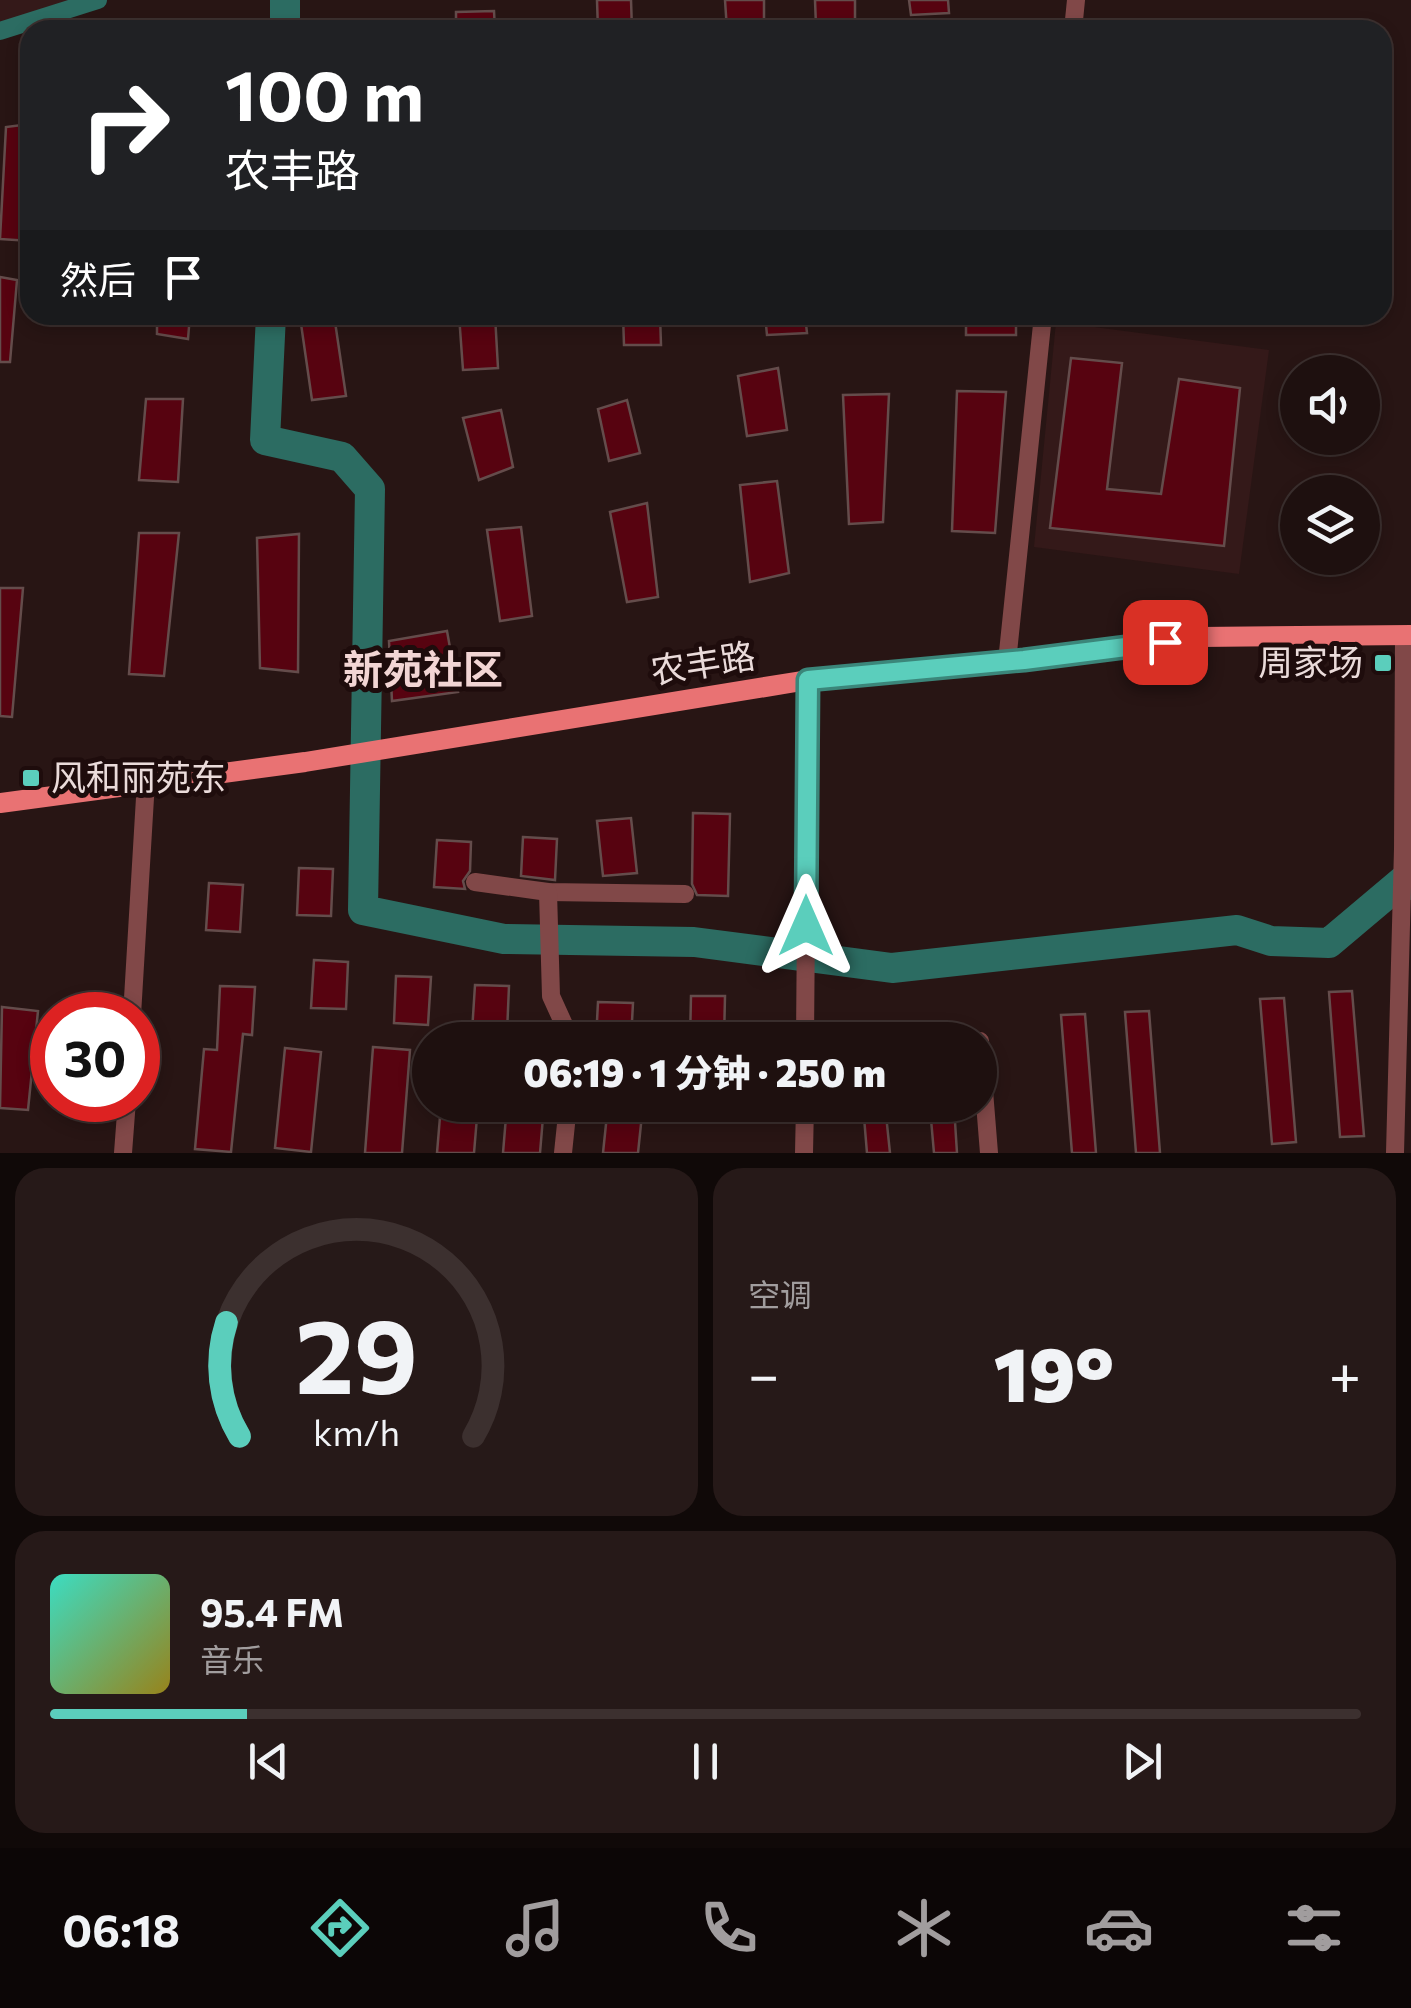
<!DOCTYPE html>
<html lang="zh">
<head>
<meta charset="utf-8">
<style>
  body { margin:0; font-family:Commissioner,"Noto Sans SC",sans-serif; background:#261918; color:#f1f3f6; height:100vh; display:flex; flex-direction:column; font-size:38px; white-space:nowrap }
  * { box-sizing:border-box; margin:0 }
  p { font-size:32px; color:#a19d9e }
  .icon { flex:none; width:55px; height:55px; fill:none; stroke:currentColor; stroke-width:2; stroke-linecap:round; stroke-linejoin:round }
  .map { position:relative; height:1153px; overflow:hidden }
  .sheet { display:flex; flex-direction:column; gap:15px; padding:15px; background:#100908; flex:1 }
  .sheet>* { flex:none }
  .top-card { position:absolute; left:20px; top:20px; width:1372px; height:305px; border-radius:30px; box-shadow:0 5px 15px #0003,0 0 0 2px #3c302f; background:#202124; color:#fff; overflow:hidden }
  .tools { position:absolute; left:1280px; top:355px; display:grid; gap:20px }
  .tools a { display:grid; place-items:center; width:100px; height:100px; border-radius:50%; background:#1e100f; box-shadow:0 5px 15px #0003,0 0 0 2px #3c302f; font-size:50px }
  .speed { position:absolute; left:30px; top:992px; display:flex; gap:20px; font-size:50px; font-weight:700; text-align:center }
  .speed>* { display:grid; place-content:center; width:130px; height:130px; border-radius:50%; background:#1e100f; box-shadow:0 5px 15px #0003,0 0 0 2px #3c302f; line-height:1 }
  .speed .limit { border:15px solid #d22; background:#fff; color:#111 }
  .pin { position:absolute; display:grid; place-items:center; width:85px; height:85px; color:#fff; margin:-42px; border-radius:20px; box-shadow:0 5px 15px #0006 }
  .me { position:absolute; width:110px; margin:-55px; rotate:0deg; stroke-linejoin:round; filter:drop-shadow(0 0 8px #0008) }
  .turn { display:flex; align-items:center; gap:35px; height:210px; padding:0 40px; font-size:45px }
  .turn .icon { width:130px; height:130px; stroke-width:2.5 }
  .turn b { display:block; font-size:70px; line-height:85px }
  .then { display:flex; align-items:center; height:95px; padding:0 40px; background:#0003; gap:20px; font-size:38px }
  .big { font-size:75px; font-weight:800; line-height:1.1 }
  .sheet .widget { flex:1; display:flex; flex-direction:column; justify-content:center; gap:15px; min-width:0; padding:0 35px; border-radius:30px; background:#261918 }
  .sheet .dial { align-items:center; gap:0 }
  .dial svg { height:260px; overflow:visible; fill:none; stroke:#3c302f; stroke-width:7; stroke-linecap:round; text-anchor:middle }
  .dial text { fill:#f1f3f6; stroke:none }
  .song { display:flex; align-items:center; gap:30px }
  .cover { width:120px; height:120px; border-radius:15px; background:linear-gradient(135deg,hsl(170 70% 55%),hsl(50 70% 35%)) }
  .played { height:10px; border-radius:5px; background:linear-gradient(90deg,#5bcebc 15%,#3c302f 15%) }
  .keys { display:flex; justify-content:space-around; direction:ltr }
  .heat { display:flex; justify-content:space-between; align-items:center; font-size:55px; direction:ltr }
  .sheet .tiles { flex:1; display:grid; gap:15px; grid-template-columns:1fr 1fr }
  .widget:last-child { grid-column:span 2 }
  .trip { position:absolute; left:412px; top:1022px; width:585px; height:100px; border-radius:50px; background:#1e100f; box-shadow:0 5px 15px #0003,0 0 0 2px #3c302f; font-weight:800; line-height:100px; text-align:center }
  .dock { display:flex; height:160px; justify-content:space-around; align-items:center; background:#0c0606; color:#a19d9e }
  .dock .icon { width:70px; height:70px }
  .dock .on { color:#5bcebc }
  .dock b { font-size:45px; color:#f1f3f6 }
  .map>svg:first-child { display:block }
</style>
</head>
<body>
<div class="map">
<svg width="1411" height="1153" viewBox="0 0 1411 1153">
  <rect width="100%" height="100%" fill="#281514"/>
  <g fill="#341919">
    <path d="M0,0h98l-98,31z"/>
    <path d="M1056,322l213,28 -30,224 -205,-27z"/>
  </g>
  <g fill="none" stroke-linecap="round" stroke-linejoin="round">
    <path stroke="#2c6c62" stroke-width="18" d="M0,31l98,-31"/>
    <g stroke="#2c6c62" stroke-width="30">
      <path d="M285,30v-30"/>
      <path d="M271,315l-6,125 77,17 28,32 -7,421 141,29 190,3 198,26 345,-38 34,11 58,2 76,-64 6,6"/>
    </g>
  </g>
  <g fill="#570310" stroke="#644c4b" stroke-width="2.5">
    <path d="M597,0h34l1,30h-34z"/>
    <path d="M725,0h39v30h-37z"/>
    <path d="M815,0h40v23l-39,3z"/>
    <path d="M909,0h39l1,13 -38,2z"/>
    <path d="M494,11l1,19h-39v-18z"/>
    <path d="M30,124v117l-30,-2 6,-112z"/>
    <path d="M0,277l17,3 -7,82h-10z"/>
    <path d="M157,315h33l-2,24 -31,-5z"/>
    <path d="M334,315l12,81 -34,4 -12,-83z"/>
    <path d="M459,315h36l3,53 -35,2z"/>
    <path d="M623,315h37l1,30h-37z"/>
    <path d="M765,315h40l2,18 -40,2z"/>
    <rect x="966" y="315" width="50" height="20"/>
    <path d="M1071,358l51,5 -15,126 54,5 18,-115 61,9 -16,158 -174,-18z"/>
    <path d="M778,368l9,62 -40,6 -9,-60z"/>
    <path d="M957,391l49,1 -11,141 -43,-2z"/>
    <path d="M889,394l-6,128 -34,2 -6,-129z"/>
    <path d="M146,399h37l-5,83 -39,-2z"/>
    <path d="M627,400l13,53 -31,8 -11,-52z"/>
    <path d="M501,410l12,57 -34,13 -16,-62z"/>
    <path d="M777,481l12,92 -39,9 -10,-97z"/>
    <path d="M647,503l11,94 -31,5 -17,-90z"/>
    <path d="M521,527l11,89 -32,5 -13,-91z"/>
    <path d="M139,533h40l-15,143 -35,-2z"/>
    <path d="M299,534l-1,138 -38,-4 -3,-130z"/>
    <path d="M0,588h23l-11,129 -12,-1z"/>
    <path d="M447,631l11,61 -66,9 -3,-60z"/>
    <path d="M693,813l37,1 -2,82 -31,-1 -5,-11z"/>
    <path d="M631,818l6,55 -34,3 -6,-55z"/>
    <path d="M523,837l34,2 -2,41 -34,-4z"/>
    <path d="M437,840l34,2 -1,29 -7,10 2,8 -31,-2z"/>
    <path d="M299,868l34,1 -2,47 -34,-1z"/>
    <path d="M209,883l34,2 -3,47 -34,-2z"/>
    <path d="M314,960l34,2 -2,47 -35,-1z"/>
    <path d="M396,976l35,1 -3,48 -34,-2z"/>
    <path d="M475,985l34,1 -2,47 -35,-1z"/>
    <path d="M220,986l35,1 -3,48 -9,-1 -12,118 -36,-3 9,-100 13,1z"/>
    <path d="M1352,991l12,145 -24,1 -11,-145z"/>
    <path d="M691,996h34l-1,44h-34z"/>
    <path d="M1284,998l12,144 -24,2 -12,-145z"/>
    <path d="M598,1002l35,1 -2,37h-35z"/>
    <path d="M2,1007l36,4 -10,99 -28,-2z"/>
    <path d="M1149,1011l11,142h-24l-11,-141z"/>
    <path d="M1085,1014l11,139h-24l-11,-138z"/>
    <path d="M373,1047l37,3 -8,103h-37z"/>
    <path d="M285,1048l36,4 -10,100 -36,-4z"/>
    <path d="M72,1100h37l-1,16 -37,-3z"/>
    <path d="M441,1105h37l-4,48h-37z"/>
    <path d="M507,1105h37l-4,48h-37z"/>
    <path d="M608,1105h35l-5,48h-35z"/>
    <path d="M863,1105h22l5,48h-23z"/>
    <path d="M954,1106l3,47h-23l-4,-45z"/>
  </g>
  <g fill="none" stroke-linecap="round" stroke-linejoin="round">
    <g stroke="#814848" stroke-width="18">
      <path d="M1073,30l3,-30"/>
      <path d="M1007,662l36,-347"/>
      <path d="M475,882l73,10 137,2"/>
      <path d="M548,892l3,104 20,44"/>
      <path d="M132,1015l14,-234"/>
      <path d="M805,1040l3,-360"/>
      <path d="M980,1041l9,112"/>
      <path d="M123,1153l4,-53"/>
      <path d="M563,1153l5,-48"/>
      <path d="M804,1153l1,-48"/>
      <path d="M1395,1153l8,-304 1,-214"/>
    </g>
    <path stroke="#e97273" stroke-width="20" d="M0,803l305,-41 503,-82 216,-20 176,-23 211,-2"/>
  </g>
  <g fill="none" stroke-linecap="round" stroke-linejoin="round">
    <g stroke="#3b867a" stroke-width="25">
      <path id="route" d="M806,926l2,-246 216,-20 141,-18"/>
    </g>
    <use href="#route" stroke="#5bcebc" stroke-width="18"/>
  </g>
  <g fill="#5bcebc" stroke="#1e0c0c" stroke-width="4">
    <rect x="1373" y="653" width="20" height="20" rx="5"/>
    <rect x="21" y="768" width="20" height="20" rx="5"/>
  </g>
  <g text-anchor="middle" stroke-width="10" stroke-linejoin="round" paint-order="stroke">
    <g font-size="35" fill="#eadbda" stroke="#1e0c0c" text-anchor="end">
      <text x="1363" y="675">周家场</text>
      <text x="51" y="790" text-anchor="start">风和丽苑东</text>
    </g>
    <g font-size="35" fill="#eadbda" stroke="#1e0c0c">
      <text transform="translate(703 664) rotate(-9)" y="12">农丰路</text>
    </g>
    <g font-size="40" font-weight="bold" fill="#f2d5d4" stroke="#1e0c0c">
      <text x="423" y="684">新苑社区</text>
    </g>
  </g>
</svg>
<div class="tools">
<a><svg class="icon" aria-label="sound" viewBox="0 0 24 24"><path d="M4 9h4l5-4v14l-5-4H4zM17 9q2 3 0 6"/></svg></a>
<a><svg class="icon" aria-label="layers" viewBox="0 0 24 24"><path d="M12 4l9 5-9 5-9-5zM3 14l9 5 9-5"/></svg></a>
</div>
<div class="speed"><div class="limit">30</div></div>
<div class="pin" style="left:1165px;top:642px;background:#d93025"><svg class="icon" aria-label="arrive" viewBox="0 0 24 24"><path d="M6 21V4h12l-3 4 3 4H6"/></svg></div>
<svg class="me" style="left:806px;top:926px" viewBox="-20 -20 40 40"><path d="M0-17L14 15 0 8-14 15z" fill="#5bcebc" stroke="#fff" stroke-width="4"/></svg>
<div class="trip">06:19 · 1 分钟 · 250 m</div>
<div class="top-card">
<div class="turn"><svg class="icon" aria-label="right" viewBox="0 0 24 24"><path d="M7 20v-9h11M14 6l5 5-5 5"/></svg><div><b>100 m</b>农丰路</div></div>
<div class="then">然后<svg class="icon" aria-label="arrive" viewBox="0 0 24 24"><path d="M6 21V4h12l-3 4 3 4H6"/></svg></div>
</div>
</div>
<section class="sheet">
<div class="tiles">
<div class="widget dial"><svg viewBox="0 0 100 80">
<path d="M14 69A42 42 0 1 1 86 69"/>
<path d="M14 69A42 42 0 0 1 10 34" stroke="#5bcebc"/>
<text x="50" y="56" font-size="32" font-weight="700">29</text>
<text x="50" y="72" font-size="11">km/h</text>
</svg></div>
<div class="widget"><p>空调</p>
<div class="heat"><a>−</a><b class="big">19°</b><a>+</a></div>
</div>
<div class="widget">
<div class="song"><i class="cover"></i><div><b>95.4 FM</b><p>音乐</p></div></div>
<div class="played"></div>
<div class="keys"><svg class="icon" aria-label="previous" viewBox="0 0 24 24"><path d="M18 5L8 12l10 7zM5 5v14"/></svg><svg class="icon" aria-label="pause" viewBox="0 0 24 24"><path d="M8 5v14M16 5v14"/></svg><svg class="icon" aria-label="next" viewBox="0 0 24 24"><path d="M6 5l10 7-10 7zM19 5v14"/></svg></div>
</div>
</div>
</section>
<nav class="dock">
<b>06:18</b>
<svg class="icon on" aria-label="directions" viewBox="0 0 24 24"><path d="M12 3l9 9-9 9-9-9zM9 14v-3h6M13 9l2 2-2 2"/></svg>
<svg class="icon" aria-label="music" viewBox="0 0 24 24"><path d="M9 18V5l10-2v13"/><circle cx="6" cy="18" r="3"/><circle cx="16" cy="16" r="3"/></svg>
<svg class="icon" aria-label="phone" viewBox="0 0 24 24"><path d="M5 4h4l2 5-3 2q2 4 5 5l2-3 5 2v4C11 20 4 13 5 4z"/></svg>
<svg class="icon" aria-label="climate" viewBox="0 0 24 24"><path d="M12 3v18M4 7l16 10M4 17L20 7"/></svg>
<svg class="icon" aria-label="car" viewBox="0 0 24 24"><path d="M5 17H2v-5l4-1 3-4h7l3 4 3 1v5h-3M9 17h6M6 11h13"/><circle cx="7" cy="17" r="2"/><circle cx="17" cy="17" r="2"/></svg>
<svg class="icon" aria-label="filters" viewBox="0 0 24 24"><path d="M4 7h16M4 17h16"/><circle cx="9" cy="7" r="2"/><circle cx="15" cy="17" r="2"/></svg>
</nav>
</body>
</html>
